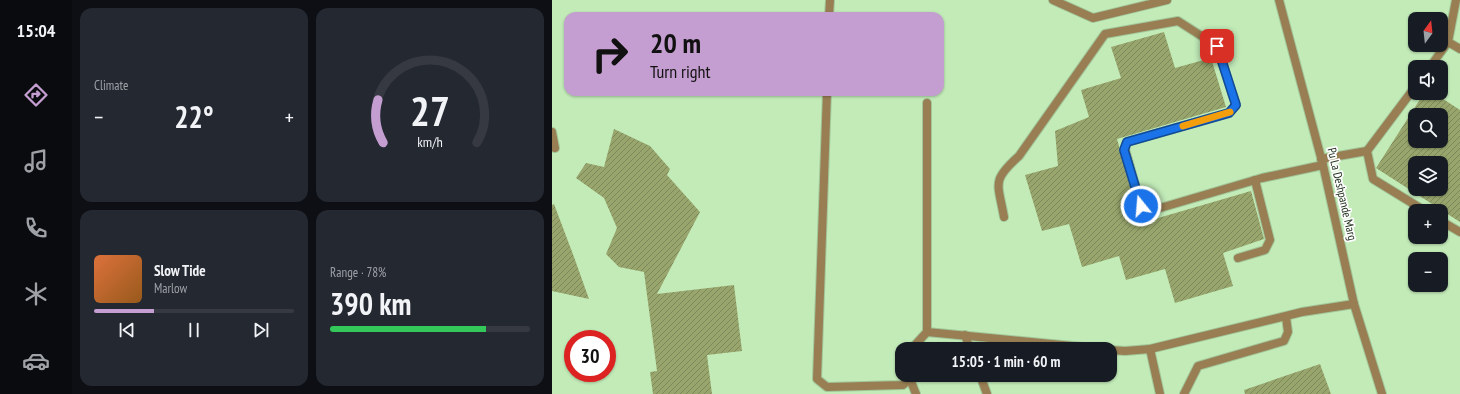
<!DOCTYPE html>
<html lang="en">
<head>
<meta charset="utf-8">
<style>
  body { margin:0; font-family:"PT Sans Narrow",sans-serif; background:#242831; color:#f1f3f6; height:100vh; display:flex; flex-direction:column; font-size:15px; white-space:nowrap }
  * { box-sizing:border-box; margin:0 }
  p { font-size:13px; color:#9ea1a6 }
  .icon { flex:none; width:22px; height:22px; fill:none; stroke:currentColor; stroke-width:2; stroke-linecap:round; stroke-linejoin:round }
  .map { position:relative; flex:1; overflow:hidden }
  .sheet { display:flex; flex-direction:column; gap:8px; padding:8px; background:#0d0f14; width:480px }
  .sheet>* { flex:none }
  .top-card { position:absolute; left:12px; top:12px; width:380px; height:84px; border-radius:12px; box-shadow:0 1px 3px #0004; background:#c59ed1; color:#111; overflow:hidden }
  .needle { width:26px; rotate:15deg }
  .controls { position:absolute; left:856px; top:12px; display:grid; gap:8px }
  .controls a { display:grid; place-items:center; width:40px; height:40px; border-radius:8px; background:#171b24; box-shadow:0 1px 3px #0004; font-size:20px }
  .speed { position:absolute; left:12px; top:330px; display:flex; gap:8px; font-size:20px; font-weight:700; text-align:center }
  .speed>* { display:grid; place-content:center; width:52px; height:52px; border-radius:50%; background:#171b24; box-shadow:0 1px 3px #0004; line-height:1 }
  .speed .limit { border:6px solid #d22; background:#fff; color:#111 }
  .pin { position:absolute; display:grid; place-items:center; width:34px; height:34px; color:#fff; margin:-17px; border-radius:8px; box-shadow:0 2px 6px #0006 }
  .me { position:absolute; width:44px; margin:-22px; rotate:343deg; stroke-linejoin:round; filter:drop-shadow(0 0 3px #0008) }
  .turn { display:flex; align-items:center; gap:14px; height:84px; padding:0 20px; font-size:18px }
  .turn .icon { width:52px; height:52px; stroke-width:2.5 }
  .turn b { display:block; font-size:28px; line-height:34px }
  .big { font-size:30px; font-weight:700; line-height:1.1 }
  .sheet .tile { flex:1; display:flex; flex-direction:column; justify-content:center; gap:6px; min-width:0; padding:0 14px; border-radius:12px; background:#242831 }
  .sheet .dial { align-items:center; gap:0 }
  .dial svg { height:104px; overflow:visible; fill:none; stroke:#363941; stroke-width:7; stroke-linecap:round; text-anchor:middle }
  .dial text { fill:#f1f3f6; stroke:none }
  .song { display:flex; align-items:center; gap:12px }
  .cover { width:48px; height:48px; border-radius:6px; background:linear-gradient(135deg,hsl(20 70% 55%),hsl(30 70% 35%)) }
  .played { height:4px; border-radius:2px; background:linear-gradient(90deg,#c59ed1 30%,#363941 30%) }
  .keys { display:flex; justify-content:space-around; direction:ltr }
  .heat { display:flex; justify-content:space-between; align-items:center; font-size:22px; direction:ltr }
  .charge { height:6px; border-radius:3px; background:linear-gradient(90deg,#34c759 78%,#363941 0) }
  .sheet .tiles { flex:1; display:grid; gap:8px; grid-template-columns:repeat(2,1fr) }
  .trip { position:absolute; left:343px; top:342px; width:222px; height:40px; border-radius:12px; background:#171b24; box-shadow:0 1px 3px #0004; font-weight:700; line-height:40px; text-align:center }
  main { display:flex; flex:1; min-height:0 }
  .tabs { display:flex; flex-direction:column; width:72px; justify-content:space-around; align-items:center; background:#090b0e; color:#9ea1a6 }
  .tabs .icon { width:28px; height:28px }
  .tabs .active { color:#c59ed1 }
  .tabs b { font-size:18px; color:#f1f3f6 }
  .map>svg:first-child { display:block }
</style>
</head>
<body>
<main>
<nav class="tabs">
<b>15:04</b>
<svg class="icon active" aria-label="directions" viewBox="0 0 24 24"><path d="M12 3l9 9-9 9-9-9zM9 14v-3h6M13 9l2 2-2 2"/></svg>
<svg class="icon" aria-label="music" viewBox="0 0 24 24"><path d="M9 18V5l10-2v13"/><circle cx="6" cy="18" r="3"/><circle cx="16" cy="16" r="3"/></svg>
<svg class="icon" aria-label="phone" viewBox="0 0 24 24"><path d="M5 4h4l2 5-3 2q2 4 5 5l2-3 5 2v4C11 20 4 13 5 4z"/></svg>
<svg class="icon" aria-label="climate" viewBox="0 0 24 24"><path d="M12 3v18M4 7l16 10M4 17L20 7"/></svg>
<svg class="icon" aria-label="car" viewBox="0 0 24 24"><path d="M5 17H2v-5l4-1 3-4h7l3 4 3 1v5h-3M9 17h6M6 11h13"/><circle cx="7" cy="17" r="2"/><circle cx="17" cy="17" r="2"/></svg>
</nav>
<section class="sheet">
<div class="tiles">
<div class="tile"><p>Climate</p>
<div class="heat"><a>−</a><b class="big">22°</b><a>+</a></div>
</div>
<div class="tile dial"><svg viewBox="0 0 100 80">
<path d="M14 69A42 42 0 1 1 86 69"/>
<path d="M14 69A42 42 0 0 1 10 36" stroke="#c59ed1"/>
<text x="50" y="56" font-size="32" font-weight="700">27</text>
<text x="50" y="72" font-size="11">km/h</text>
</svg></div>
<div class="tile">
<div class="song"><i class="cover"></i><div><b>Slow Tide</b><p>Marlow</p></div></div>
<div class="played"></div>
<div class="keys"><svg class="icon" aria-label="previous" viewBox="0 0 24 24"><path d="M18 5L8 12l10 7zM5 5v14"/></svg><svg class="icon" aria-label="pause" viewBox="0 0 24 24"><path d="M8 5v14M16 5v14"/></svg><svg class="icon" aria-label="next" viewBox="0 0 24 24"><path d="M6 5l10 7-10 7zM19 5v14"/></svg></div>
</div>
<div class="tile"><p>Range · 78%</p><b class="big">390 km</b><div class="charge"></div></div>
</div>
</section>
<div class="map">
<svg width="908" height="394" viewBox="0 0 908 394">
  <defs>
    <pattern id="building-hatch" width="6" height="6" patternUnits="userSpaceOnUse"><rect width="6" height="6" fill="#98a66d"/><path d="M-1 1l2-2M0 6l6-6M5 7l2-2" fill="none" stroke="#7c8859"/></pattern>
  </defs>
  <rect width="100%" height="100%" fill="#c2ebb8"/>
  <g fill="url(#building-hatch)" fill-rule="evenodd">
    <path d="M612,32l11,36 36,-10 15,49 -109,32 24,84 110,-32 13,48 -41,14 10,33 -58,17 -10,-34 -39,11 -7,-24 -37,11 -13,-43 -27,7 -17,-56 33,-9 -3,-35 34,-14 -8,-27 40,-12 -10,-31z"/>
    <path d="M872,93h10l26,17v112l-84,-54zM863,115h26v26h-26zM863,163h26v26h-26z"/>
    <path d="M62,129l36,17 20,23 -3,6 33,37 -43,82 77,-9 8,66 -35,4 5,39h-59l-3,-22 7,-1 -13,-99 -25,-5 -13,-13 11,-26 -13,-30 -28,-20 10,-15 18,4z"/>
    <path d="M2,204l20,53 15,42 -37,-8v-86z"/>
    <path d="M768,364l11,30h-86l-1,-4z"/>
  </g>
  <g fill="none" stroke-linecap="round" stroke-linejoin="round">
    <g stroke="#a2c69a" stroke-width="10">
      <g id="minor">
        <path d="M501,0l40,18 74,-18"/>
        <path d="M277,16l1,-16"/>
        <path d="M896,42l12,7"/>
        <path d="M878,67l18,-25 8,-42"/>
        <path d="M863,87l-48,64 6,28 52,32"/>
        <path d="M275,92l-10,287 10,8 76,-2 7,-6 1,-4"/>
        <path d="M375,103v229l176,17"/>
        <path d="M0,132l3,16"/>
        <path d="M769,159l46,-8"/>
        <path d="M452,217c-6,-34 -13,-36 15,-61l86,-122 73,-13 39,25 19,59 -7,8 -102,29 -2,7 16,57 9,5 112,-33 61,-13"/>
        <path d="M889,221l19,11"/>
        <path d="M686,258l27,-8 5,-10 -15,-60"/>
        <path d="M413,335l5,14"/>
        <path d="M362,349l1,-4 12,-13"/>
        <path d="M598,349l10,45"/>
        <path d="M558,350l15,1 25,-2 152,-37 52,-8"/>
        <path d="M428,375l7,19"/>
        <path d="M358,379l6,15"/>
        <path d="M632,394l14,-28 86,-25 4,-9 -2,-15"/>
      </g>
    </g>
    <g stroke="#a2c69a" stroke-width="10">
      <path id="tertiary" d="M727,0l44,165 31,139 28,90"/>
    </g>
    <use href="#minor" stroke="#987e52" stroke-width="8"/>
    <use href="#tertiary" stroke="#987e52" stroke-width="8"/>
  </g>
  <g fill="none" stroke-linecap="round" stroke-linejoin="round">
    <g stroke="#114b97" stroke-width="10">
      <path id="route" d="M589,206l-17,-56 3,-8 102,-29 7,-8 -19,-59"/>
    </g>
    <use href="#route" stroke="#1a73e8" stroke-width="7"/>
    <path stroke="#f59e0b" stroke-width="7" d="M631,126l47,-14"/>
  </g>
  <g text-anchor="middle" stroke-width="3.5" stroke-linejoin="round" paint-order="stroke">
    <g font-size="12" fill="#243320" stroke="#fefefe">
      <text transform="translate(790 194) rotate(77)" y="4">Pu La Deshpande Marg</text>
    </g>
  </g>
</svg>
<div class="controls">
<a><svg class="needle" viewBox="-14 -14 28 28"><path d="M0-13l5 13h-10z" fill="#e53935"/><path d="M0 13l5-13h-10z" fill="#9ea1a6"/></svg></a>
<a><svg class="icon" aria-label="sound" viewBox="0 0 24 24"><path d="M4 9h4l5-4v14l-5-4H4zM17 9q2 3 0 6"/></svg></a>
<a><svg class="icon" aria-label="search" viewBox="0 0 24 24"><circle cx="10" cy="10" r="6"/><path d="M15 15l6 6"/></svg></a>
<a><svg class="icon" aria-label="layers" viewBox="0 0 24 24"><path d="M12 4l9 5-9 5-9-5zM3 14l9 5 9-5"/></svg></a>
<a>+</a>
<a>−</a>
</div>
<div class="speed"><div class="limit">30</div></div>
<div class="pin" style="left:665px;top:46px;background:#d93025"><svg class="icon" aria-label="arrive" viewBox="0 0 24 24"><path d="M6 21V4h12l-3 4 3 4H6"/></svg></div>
<svg class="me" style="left:589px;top:206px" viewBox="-20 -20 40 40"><circle r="17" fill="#1a73e8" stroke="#fff" stroke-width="3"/><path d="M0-11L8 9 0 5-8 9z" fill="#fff"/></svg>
<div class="trip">15:05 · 1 min · 60 m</div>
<div class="top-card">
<div class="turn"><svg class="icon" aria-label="right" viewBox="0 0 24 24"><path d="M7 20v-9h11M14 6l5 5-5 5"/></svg><div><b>20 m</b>Turn right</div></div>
</div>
</div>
</main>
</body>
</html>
